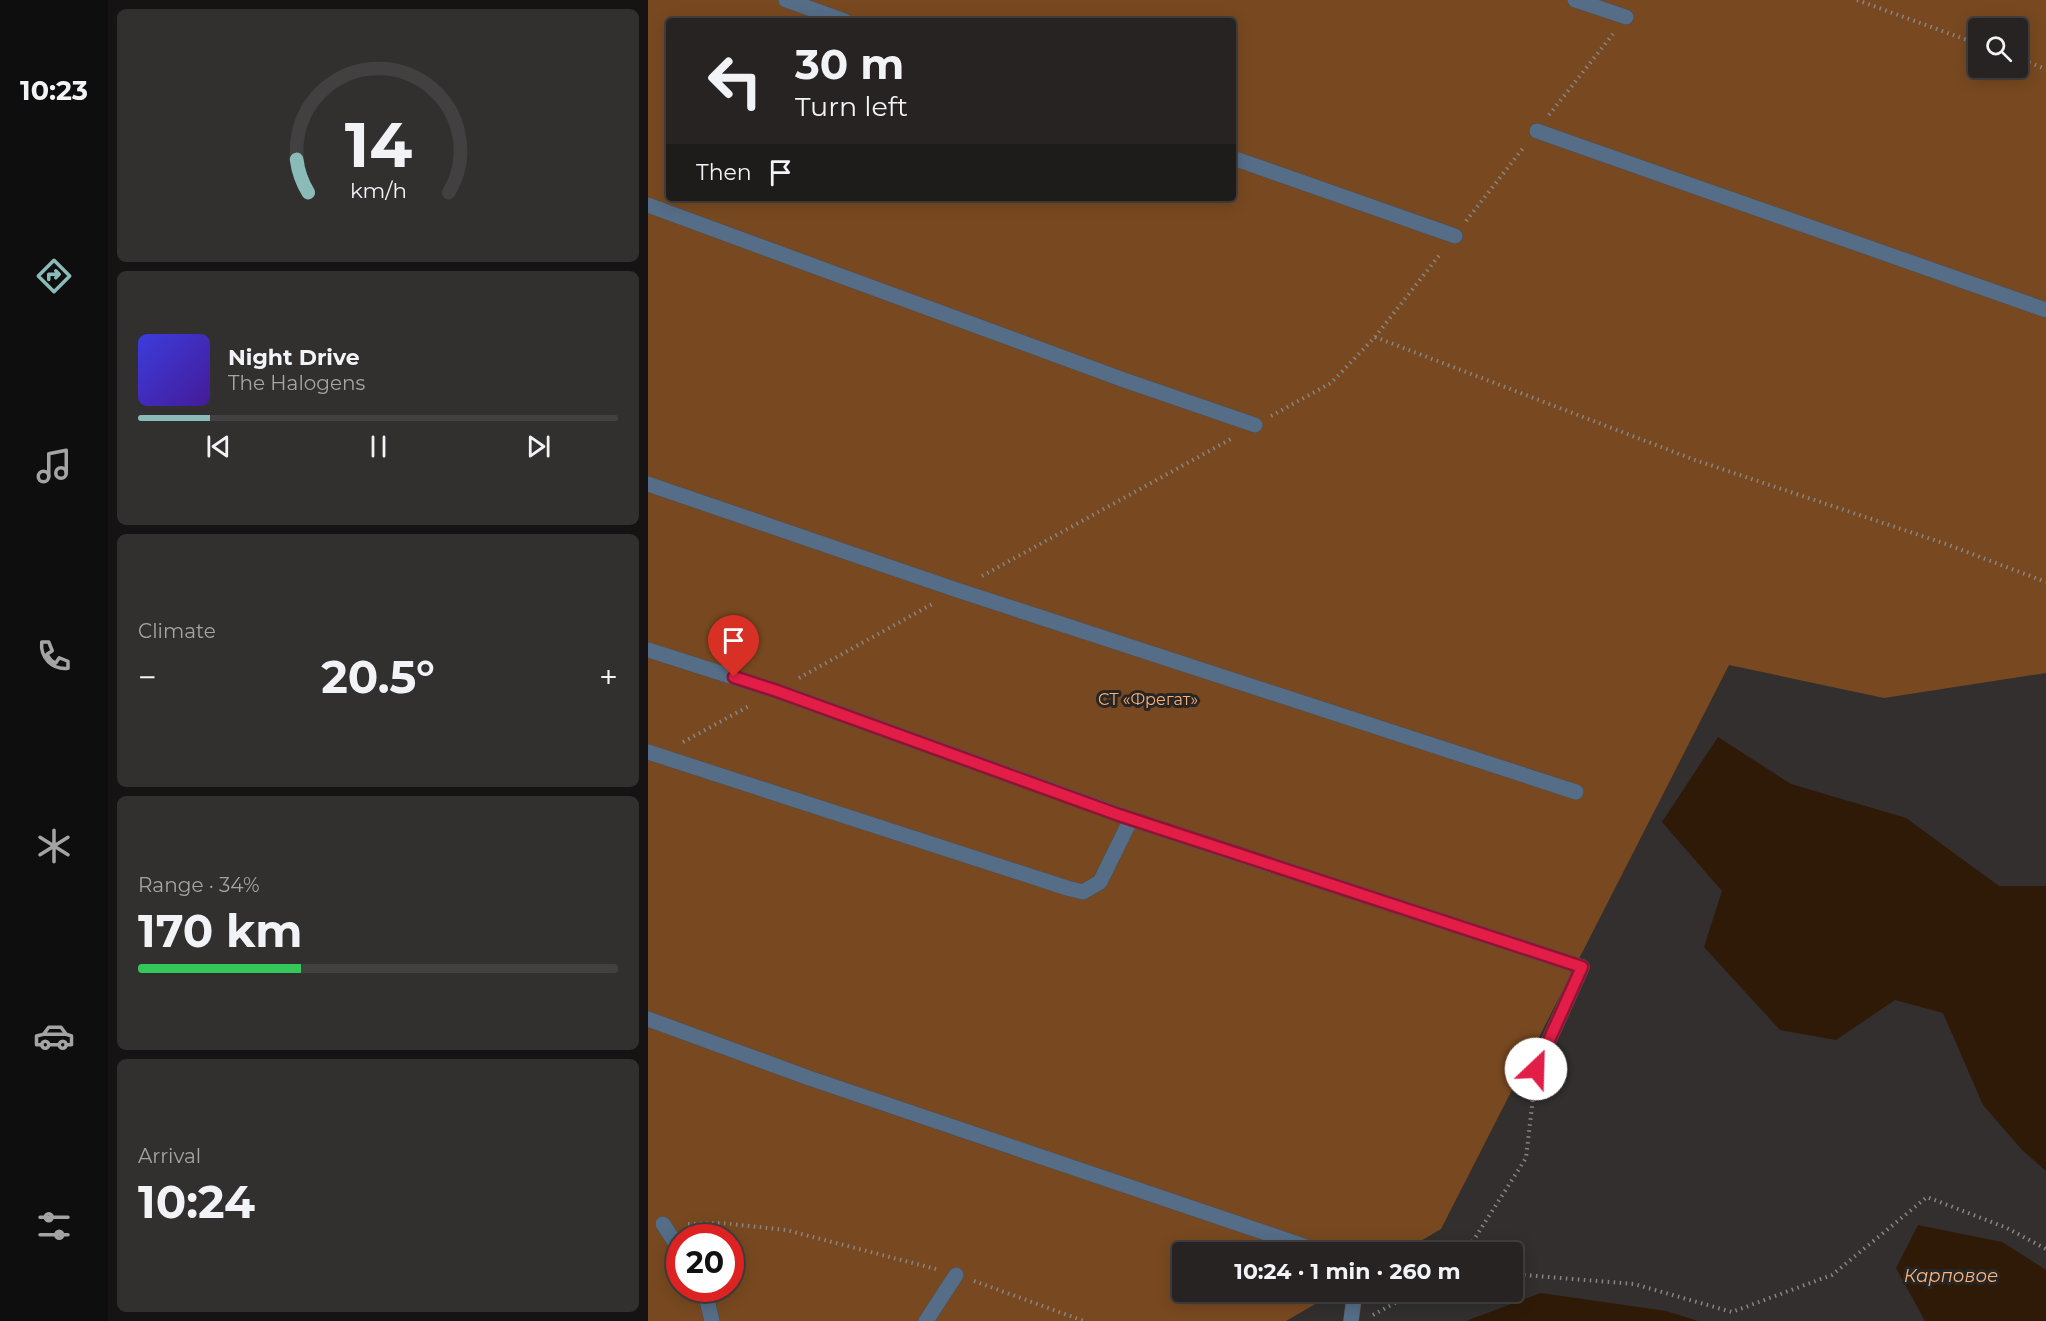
<!DOCTYPE html>
<html lang="en">
<head>
<meta charset="utf-8">
<style>
  body { margin:0; font-family:Montserrat,sans-serif; background:#322f2f; color:#f1f3f6; height:100vh; display:flex; flex-direction:column; font-size:22px; white-space:nowrap }
  * { box-sizing:border-box; margin:0 }
  p { font-size:20px; color:#a4a4a5 }
  .icon { flex:none; width:33px; height:33px; fill:none; stroke:currentColor; stroke-width:2; stroke-linecap:round; stroke-linejoin:round }
  .map { position:relative; flex:1; overflow:hidden }
  .panel { display:flex; flex-direction:column; gap:9px; padding:9px; background:#151313; width:540px }
  .panel>* { flex:none }
  .top-card { position:absolute; left:18px; top:18px; width:570px; height:183px; border-radius:6px; box-shadow:0 3px 15px #0003,0 0 0 2px #424040; background:#262322; color:#f1f3f6; overflow:hidden }
  .tools { position:absolute; left:1320px; top:18px; display:grid; gap:12px }
  .tools a { display:grid; place-items:center; width:60px; height:60px; border-radius:6px; background:#262322; box-shadow:0 3px 15px #0003,0 0 0 2px #424040; font-size:30px }
  .speed { position:absolute; left:18px; top:1224px; display:flex; gap:12px; font-size:30px; font-weight:700; text-align:center }
  .speed>* { display:grid; place-content:center; width:78px; height:78px; border-radius:50%; background:#262322; box-shadow:0 3px 15px #0003,0 0 0 2px #424040; line-height:1 }
  .speed .limit { border:9px solid #d22; background:#fff; color:#111 }
  .pin { position:absolute; display:grid; place-items:center; width:51px; height:51px; color:#fff; margin:-62px -26px; border-radius:50% 50% 50% 0; rotate:-45deg; box-shadow:0 0 6px #0007 }
  .pin .icon { rotate:45deg }
  .me { position:absolute; width:66px; margin:-33px; rotate:24deg; stroke-linejoin:round; filter:drop-shadow(0 0 4px #0008) }
  .turn { display:flex; align-items:center; gap:21px; height:126px; padding:0 30px; font-size:27px }
  .turn .icon { width:78px; height:78px; stroke-width:2.5 }
  .turn b { display:block; font-size:42px; line-height:51px }
  .then { display:flex; align-items:center; height:57px; padding:0 30px; background:#0003; gap:12px; font-size:22px }
  .big { font-size:45px; font-weight:700; line-height:1.1 }
  .panel .widget { flex:1; display:flex; flex-direction:column; justify-content:center; gap:9px; min-width:0; padding:0 21px; border-radius:9px; background:#322f2f }
  .panel .dial { align-items:center; gap:0 }
  .dial svg { height:156px; overflow:visible; fill:none; stroke:#424040; stroke-width:7; stroke-linecap:round; text-anchor:middle }
  .dial text { fill:#f1f3f6; stroke:none }
  .song { display:flex; align-items:center; gap:18px }
  .cover { width:72px; height:72px; border-radius:9px; background:linear-gradient(135deg,hsl(240 70% 55%),hsl(260 70% 35%)) }
  .played { height:6px; border-radius:3px; background:linear-gradient(90deg,#8bbbb9 15%,#424040 15%) }
  .keys { display:flex; justify-content:space-around; direction:ltr }
  .heat { display:flex; justify-content:space-between; align-items:center; font-size:33px; direction:ltr }
  .charge { height:9px; border-radius:4px; background:linear-gradient(90deg,#34c759 34%,#424040 0) }
  .trip { position:absolute; left:524px; top:1242px; width:351px; height:60px; border-radius:6px; background:#262322; box-shadow:0 3px 15px #0003,0 0 0 2px #424040; font-weight:700; line-height:60px; text-align:center }
  main { display:flex; flex:1; min-height:0 }
  .dock { display:flex; flex-direction:column; width:108px; justify-content:space-around; align-items:center; background:#0f0e0e; color:#a4a4a5 }
  .dock .icon { width:42px; height:42px }
  .dock .active { color:#8bbbb9 }
  .dock b { font-size:27px; color:#f1f3f6 }
  .map>svg:first-child { display:block }
</style>
</head>
<body>
<main>
<nav class="dock">
<b>10:23</b>
<svg class="icon active" aria-label="directions" viewBox="0 0 24 24"><path d="M12 3l9 9-9 9-9-9zM9 14v-3h6M13 9l2 2-2 2"/></svg>
<svg class="icon" aria-label="music" viewBox="0 0 24 24"><path d="M9 18V5l10-2v13"/><circle cx="6" cy="18" r="3"/><circle cx="16" cy="16" r="3"/></svg>
<svg class="icon" aria-label="phone" viewBox="0 0 24 24"><path d="M5 4h4l2 5-3 2q2 4 5 5l2-3 5 2v4C11 20 4 13 5 4z"/></svg>
<svg class="icon" aria-label="climate" viewBox="0 0 24 24"><path d="M12 3v18M4 7l16 10M4 17L20 7"/></svg>
<svg class="icon" aria-label="car" viewBox="0 0 24 24"><path d="M5 17H2v-5l4-1 3-4h7l3 4 3 1v5h-3M9 17h6M6 11h13"/><circle cx="7" cy="17" r="2"/><circle cx="17" cy="17" r="2"/></svg>
<svg class="icon" aria-label="filters" viewBox="0 0 24 24"><path d="M4 7h16M4 17h16"/><circle cx="9" cy="7" r="2"/><circle cx="15" cy="17" r="2"/></svg>
</nav>
<section class="panel">
<div class="widget dial"><svg viewBox="0 0 100 80">
<path d="M14 69A42 42 0 1 1 86 69"/>
<path d="M14 69A42 42 0 0 1 8 52" stroke="#8bbbb9"/>
<text x="50" y="56" font-size="32" font-weight="700">14</text>
<text x="50" y="72" font-size="11">km/h</text>
</svg></div>
<div class="widget">
<div class="song"><i class="cover"></i><div><b>Night Drive</b><p>The Halogens</p></div></div>
<div class="played"></div>
<div class="keys"><svg class="icon" aria-label="previous" viewBox="0 0 24 24"><path d="M18 5L8 12l10 7zM5 5v14"/></svg><svg class="icon" aria-label="pause" viewBox="0 0 24 24"><path d="M8 5v14M16 5v14"/></svg><svg class="icon" aria-label="next" viewBox="0 0 24 24"><path d="M6 5l10 7-10 7zM19 5v14"/></svg></div>
</div>
<div class="widget"><p>Climate</p>
<div class="heat"><a>−</a><b class="big">20.5°</b><a>+</a></div>
</div>
<div class="widget"><p>Range · 34%</p><b class="big">170 km</b><div class="charge"></div></div>
<div class="widget"><p>Arrival</p><b class="big">10:24</b></div>
</section>
<div class="map">
<svg width="1398" height="1321" viewBox="0 0 1398 1321">
  <rect width="100%" height="100%" fill="#322f2e"/>
  <path fill="#784920" fill-rule="evenodd" d="M0,0h1398v673l-162,25 -155,-33 -288,564 -39,23h-220v40h154l-50,29h-638zM21,21h564v177h-564zM1330,28h40v40h-40zM32,1238h50v50h-50z"/>
  <g fill="#2f1a08">
    <path d="M1070,737l73,47 115,34 93,68h47v285l-23,-20 -40,-46 -40,-92 -48,-13 -59,40 -56,-10 -76,-83 18,-56 -60,-69z"/>
    <path d="M1270,1225l84,17 44,28v51h-121l-29,-53z"/>
    <path d="M893,1293l125,18 32,10h-232z"/>
  </g>
  <g fill="none" stroke-linecap="round" stroke-linejoin="round">
    <g stroke="#4f4c4b" stroke-width="16">
      <g id="minor">
        <path d="M138,0l59,21"/>
        <path d="M927,0l51,17"/>
        <path d="M889,131l509,179"/>
        <path d="M585,158l222,78"/>
        <path d="M0,205l476,175 131,45"/>
        <path d="M0,484l309,106 619,202"/>
        <path d="M0,650l129,41 354,128 451,148 -46,102"/>
        <path d="M0,752l419,136 16,4 17,-10 31,-63"/>
        <path d="M0,1019l161,59 495,168 9,6"/>
        <path d="M15,1224l17,26"/>
        <path d="M56,1288l8,33"/>
        <path d="M702,1292l4,6 -3,23"/>
        <path d="M278,1321l30,-46"/>
      </g>
    </g>
    <g stroke="#888584" stroke-width="4" stroke-dasharray="1.5 4.5" stroke-linecap="butt">
      <path d="M1209,0l121,44"/>
      <path d="M1370,58l28,11"/>
      <path d="M901,115l64,-81"/>
      <path d="M818,221l58,-74"/>
      <path d="M727,337l320,123 251,84 100,38"/>
      <path d="M623,416l60,-33 44,-46 66,-84"/>
      <path d="M334,576l249,-137"/>
      <path d="M151,678l135,-75"/>
      <path d="M35,742l68,-37"/>
      <path d="M40,1224l34,-1 64,7 150,39"/>
      <path d="M818,1252l60,-94 8,-69"/>
      <path d="M864,1274l122,10 98,28 100,-37 95,-78 80,31 39,21"/>
      <path d="M326,1281l110,40"/>
      <path d="M725,1315l42,-23"/>
    </g>
    <use href="#minor" stroke="#556d87" stroke-width="15"/>
  </g>
  <g fill="none" stroke-linecap="round" stroke-linejoin="round">
    <g stroke="#92132f" stroke-width="15">
      <path id="route" d="M86,677l43,14 342,124 463,152 -46,102"/>
    </g>
    <use href="#route" stroke="#e11d48" stroke-width="10"/>
  </g>
  <g text-anchor="middle" stroke-width="6" stroke-linejoin="round" paint-order="stroke">
    <g font-size="16" fill="#fab176" stroke="#282624">
      <text x="500" y="705">СТ «Фрегат»</text>
    </g>
    <g font-size="18" font-style="italic" fill="#feb57b" stroke="#282624">
      <text x="1303" y="1282">Карповое</text>
    </g>
  </g>
</svg>
<div class="tools">
<a><svg class="icon" aria-label="search" viewBox="0 0 24 24"><circle cx="10" cy="10" r="6"/><path d="M15 15l6 6"/></svg></a>
</div>
<div class="speed"><div class="limit">20</div></div>
<div class="pin" style="left:86px;top:677px;background:#d93025"><svg class="icon" aria-label="arrive" viewBox="0 0 24 24"><path d="M6 21V4h12l-3 4 3 4H6"/></svg></div>
<svg class="me" style="left:888px;top:1069px" viewBox="-20 -20 40 40"><circle r="19" fill="#fff"/><path d="M0-13L10 11 0 6-10 11z" fill="#e11d48"/></svg>
<div class="trip">10:24 · 1 min · 260 m</div>
<div class="top-card">
<div class="turn"><svg class="icon" aria-label="left" viewBox="0 0 24 24"><path d="M17 20v-9H6M10 6l-5 5 5 5"/></svg><div><b>30 m</b>Turn left</div></div>
<div class="then">Then<svg class="icon" aria-label="arrive" viewBox="0 0 24 24"><path d="M6 21V4h12l-3 4 3 4H6"/></svg></div>
</div>
</div>
</main>
</body>
</html>
